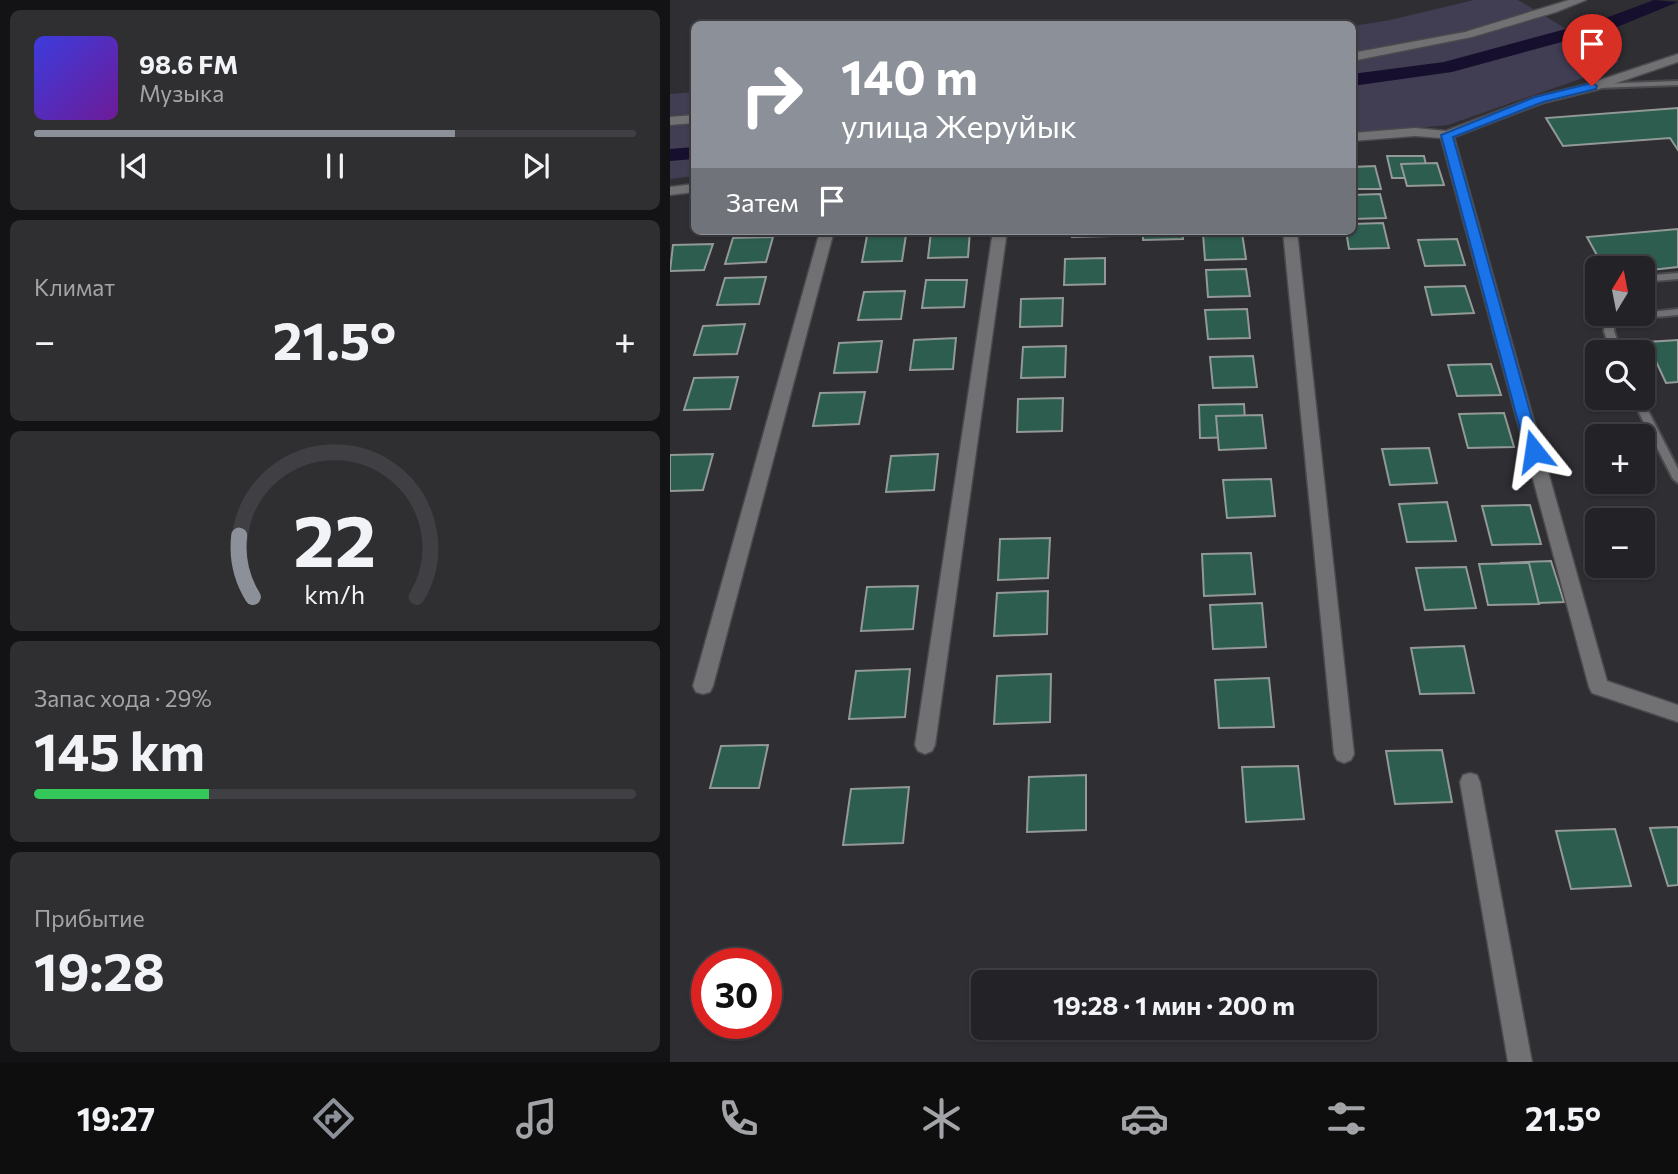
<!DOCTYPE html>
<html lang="ru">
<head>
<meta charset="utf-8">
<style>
  body { margin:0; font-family:Commissioner,sans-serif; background:#2f2f32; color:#f1f3f6; height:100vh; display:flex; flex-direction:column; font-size:26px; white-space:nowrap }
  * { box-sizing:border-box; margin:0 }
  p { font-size:23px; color:#a3a4a7 }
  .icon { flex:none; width:38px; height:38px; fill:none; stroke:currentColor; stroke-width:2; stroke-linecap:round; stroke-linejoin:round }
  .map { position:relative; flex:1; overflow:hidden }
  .sheet { display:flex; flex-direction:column; gap:10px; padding:10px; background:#131315; width:670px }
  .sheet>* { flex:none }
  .hud { position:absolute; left:21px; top:21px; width:665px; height:214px; border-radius:10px; box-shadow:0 2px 5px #0004,0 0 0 2px #403f43; background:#8c9099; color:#fff; overflow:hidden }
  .needle { width:46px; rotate:10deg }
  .controls { position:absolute; left:915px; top:256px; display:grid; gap:14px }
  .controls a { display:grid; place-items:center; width:70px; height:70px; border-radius:10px; background:#232226; box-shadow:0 2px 5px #0004,0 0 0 2px #403f43; font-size:35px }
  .speed { position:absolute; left:21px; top:948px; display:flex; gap:14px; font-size:35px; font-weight:700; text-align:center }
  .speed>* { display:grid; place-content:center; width:91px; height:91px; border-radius:50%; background:#232226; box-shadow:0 2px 5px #0004,0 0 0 2px #403f43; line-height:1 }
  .speed .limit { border:10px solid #d22; background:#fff; color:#111 }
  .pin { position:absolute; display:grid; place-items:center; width:60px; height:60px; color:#fff; margin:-72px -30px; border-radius:50% 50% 50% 0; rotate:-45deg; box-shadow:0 0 7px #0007 }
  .pin .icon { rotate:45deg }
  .me { position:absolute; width:77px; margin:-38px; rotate:345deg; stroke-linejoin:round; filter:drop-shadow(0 0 5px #0008) }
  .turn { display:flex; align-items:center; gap:24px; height:147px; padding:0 35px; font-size:32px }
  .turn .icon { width:91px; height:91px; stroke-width:2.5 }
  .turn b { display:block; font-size:49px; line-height:60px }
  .then { display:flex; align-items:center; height:66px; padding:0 35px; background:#0003; gap:14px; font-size:26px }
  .big { font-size:52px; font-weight:700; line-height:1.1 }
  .sheet .card { flex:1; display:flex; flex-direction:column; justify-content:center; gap:10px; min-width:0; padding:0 24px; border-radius:10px; background:#2f2f32 }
  .sheet .dial { align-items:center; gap:0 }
  .dial svg { height:182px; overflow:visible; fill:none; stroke:#403f43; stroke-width:7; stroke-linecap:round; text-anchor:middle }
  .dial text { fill:#f1f3f6; stroke:none }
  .song { display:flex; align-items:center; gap:21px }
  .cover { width:84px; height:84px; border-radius:10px; background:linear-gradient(135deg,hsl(240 70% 55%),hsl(280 70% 35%)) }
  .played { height:7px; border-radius:4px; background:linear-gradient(90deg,#8c9099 70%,#403f43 70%) }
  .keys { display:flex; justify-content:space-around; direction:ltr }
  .heat { display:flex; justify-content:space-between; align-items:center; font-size:38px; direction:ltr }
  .charge { height:10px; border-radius:5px; background:linear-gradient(90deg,#34c759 29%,#403f43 0) }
  .trip { position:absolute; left:301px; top:970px; width:406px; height:70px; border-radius:10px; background:#232226; box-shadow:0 2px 5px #0004,0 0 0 2px #403f43; font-weight:700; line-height:70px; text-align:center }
  .tab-bar { display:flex; height:112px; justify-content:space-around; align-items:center; background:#0e0e0f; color:#a3a4a7 }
  .tab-bar .icon { width:49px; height:49px }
  .tab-bar .on { color:#8c9099 }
  .tab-bar b { font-size:32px; color:#f1f3f6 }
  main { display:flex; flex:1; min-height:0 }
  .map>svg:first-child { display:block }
</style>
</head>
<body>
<main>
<section class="sheet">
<div class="card">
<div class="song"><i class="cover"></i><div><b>98.6 FM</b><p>Музыка</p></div></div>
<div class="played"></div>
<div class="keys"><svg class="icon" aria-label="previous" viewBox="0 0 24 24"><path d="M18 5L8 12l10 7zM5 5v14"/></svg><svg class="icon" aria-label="pause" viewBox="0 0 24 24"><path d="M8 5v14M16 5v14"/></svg><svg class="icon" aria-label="next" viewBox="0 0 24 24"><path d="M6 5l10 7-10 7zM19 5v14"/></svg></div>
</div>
<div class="card"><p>Климат</p>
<div class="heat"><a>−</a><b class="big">21.5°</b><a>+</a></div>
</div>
<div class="card dial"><svg viewBox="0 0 100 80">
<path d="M14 69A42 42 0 1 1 86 69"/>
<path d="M14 69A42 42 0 0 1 8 42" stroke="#8c9099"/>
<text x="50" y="56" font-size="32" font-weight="700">22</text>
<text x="50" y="72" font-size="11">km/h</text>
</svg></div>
<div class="card"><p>Запас хода · 29%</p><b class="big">145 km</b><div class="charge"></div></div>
<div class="card"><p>Прибытие</p><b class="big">19:28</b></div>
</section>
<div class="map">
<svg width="1008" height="1062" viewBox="0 0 1008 1062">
  <rect width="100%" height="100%" fill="#2f2e33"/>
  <g fill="#413d53">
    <path d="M804,0h44l101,61 -10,8 -161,56 -95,9v-108l37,-6z"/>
    <path d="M24,92v84l-24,3v-85z"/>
  </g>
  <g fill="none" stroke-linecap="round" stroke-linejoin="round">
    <g fill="#170f2e" fill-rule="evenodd">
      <path d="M984,0l24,2 -61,25 -165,45 -100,14v-12l92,-12 159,-43z"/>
      <path d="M24,147v12l-24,2v-12z"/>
    </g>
  </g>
  <g fill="#2d5d4f" stroke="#929996" stroke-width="2">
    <path d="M1008,108v42l-8,-12 -107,8 -17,-28z"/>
    <path d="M717,156h37l5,22h-37z"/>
    <path d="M767,163l7,22 -37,1 -6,-22z"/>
    <path d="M705,166l6,23h-29v-22z"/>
    <path d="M710,194l6,24 -34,1v-24z"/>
    <path d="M713,223l6,25 -40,1 -3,-18h6v-7z"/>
    <path d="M1008,229v38l-35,4v-3h-39l-17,-31z"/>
    <path d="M300,231l-2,26 -40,1 3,-26z"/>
    <path d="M402,231h39v5l-39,1z"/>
    <path d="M473,231h39l1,8 -40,1z"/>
    <path d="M572,233l4,26 -41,1 -2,-26z"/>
    <path d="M236,235l-4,26 -40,1 5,-26z"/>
    <path d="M103,237l-7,25 -41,2 8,-26z"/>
    <path d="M787,239l8,26 -40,1 -7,-26z"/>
    <path d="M43,244l-9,26 -34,1 3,-26z"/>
    <path d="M435,258v26l-41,1 1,-26z"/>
    <path d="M576,269l4,27 -42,1 -2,-27z"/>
    <path d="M96,277l-7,27 -42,1 8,-27z"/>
    <path d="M256,280h41l-3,27 -42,1z"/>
    <path d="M795,286l9,27 -42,2 -7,-28z"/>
    <path d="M235,291l-4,28 -43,1 6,-28z"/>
    <path d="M393,298l-1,28 -42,1 1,-28z"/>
    <path d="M577,309l3,29 -42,1 -3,-29z"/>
    <path d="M75,324l-8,30 -43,1 9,-29z"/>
    <path d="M286,338l-3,31 -43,1 4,-30z"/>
    <path d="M1008,340v42l-12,1 -19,-41z"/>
    <path d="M212,341l-5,31 -43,1 5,-30z"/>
    <path d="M396,346l-1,31 -44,1 2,-31z"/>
    <path d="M583,356l4,31 -44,1 -3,-31z"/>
    <path d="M821,364l10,31 -44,1 -9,-31z"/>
    <path d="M68,377l-8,32 -46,1 10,-32z"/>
    <path d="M195,392l-6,32 -46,2 7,-33z"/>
    <path d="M393,398l-1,33 -45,1 1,-33z"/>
    <path d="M574,404l2,33 -46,1 -1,-33z"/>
    <path d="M834,413l10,34 -46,1 -9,-34z"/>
    <path d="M592,415l4,33 -47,2 -3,-34z"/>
    <path d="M759,448l8,35 -47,2 -8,-36z"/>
    <path d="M43,454l-10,36 -33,1v-36z"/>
    <path d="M268,454l-4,36 -48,2 5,-36z"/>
    <path d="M601,479l4,37 -48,2 -4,-38z"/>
    <path d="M777,502l9,39 -49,1 -8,-38z"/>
    <path d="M860,505l11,39 -49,1 -10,-39z"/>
    <path d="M380,538l-2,40 -50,2 2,-41z"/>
    <path d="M581,553l4,41 -51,2 -2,-42z"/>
    <path d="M881,561l13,41 -51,2 -12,-41z"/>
    <path d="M859,563l10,41 -51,1 -9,-41z"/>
    <path d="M796,567l10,41 -51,2 -9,-42z"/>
    <path d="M248,586l-5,43 -52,2 6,-44z"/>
    <path d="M378,591l-1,43 -53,2 3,-43z"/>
    <path d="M592,603l4,44 -53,2 -3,-44z"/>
    <path d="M794,646l10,47 -54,1 -9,-46z"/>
    <path d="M240,669l-5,48 -56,2 7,-48z"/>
    <path d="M381,674l-1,48 -56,2 3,-48z"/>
    <path d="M599,678l5,49 -55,1 -4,-48z"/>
    <path d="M98,745l-9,43h-49l11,-42z"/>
    <path d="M772,750l10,52 -57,2 -9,-53z"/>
    <path d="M628,766l6,53 -58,3 -4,-55z"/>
    <path d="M416,775v55l-59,2 2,-55z"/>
    <path d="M239,787l-6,56 -60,2 8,-56z"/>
    <path d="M1008,827v58l-10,1 -18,-58z"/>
    <path d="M945,829l16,57 -60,3 -15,-58z"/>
  </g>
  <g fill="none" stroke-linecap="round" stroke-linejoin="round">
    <g stroke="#4a494d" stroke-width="4">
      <g id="service">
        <path d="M1008,81v4l-80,3 -4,-2 4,-2z"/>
        <path d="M1008,273v6l-35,3v-6z"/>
        <path d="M928,285v22l-4,-3 -4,-13z"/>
        <path d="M1008,309v6l-45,4 -18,-2 -1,14 7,21h-10l-7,-21 2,-16 -1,-2h38z"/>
        <path d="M961,397h10l37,72v14l-5,-4z"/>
      </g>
    </g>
    <g stroke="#4a494d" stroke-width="3">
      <g id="minor">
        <path d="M1008,54v8l-82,28 -53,13 -89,34 153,544 71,24v17l-86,-29 -3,-6 -148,-549 -26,-2 -63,5v-8l63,-5 31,3 89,-34 53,-13z"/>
        <path d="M24,184v8l-24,3v-8z"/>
        <path d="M150,231h14l-121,455 -3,6 -7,2 -7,-2 -3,-6z"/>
        <path d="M323,231h14l-72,514 -3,6 -7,3 -7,-3 -3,-6z"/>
        <path d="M613,231h14l57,523 -3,6 -7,3 -7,-3 -3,-6z"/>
        <path d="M800,773l7,2 3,7 52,280h-24l-48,-280 3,-7z"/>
      </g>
    </g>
    <g stroke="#4a494d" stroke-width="3">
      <g id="tertiary">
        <path d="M899,0h17l-30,12 -84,25 -120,24v-8l113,-21z"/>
        <path d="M24,115v8l-24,2v-8z"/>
      </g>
    </g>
    <use href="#service" fill="#717073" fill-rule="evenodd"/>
    <use href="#minor" fill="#717073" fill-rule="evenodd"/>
    <use href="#tertiary" fill="#717073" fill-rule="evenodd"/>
  </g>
  <path fill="#1a73e8" stroke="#114b97" stroke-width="2" d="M922,83l5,3 -1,3 -53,13 -90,35 88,314 -7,5 -8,-5 -85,-316 94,-38z"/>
</svg>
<div class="controls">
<a><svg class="needle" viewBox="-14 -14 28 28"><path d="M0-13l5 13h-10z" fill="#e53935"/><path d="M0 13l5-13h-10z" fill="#a3a4a7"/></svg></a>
<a><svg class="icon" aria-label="search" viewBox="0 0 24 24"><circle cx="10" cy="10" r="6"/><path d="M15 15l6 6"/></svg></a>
<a>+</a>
<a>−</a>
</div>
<div class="speed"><div class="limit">30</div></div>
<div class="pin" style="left:922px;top:86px;background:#d93025"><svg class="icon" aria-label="arrive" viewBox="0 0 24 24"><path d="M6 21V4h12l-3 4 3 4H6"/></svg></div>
<svg class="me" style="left:864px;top:451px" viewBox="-20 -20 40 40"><path d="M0-17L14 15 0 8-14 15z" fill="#1a73e8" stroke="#fff" stroke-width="4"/></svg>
<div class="trip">19:28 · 1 мин · 200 m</div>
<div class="hud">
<div class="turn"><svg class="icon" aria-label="right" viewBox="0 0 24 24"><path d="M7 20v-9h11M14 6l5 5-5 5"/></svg><div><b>140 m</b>улица Жеруйык</div></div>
<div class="then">Затем<svg class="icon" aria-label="arrive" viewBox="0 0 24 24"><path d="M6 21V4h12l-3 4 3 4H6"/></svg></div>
</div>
</div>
</main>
<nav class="tab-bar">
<b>19:27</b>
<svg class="icon on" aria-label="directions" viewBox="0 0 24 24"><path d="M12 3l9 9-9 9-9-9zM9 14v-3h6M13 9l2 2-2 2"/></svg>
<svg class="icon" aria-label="music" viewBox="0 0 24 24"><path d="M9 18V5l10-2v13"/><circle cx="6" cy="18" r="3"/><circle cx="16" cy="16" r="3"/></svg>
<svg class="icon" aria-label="phone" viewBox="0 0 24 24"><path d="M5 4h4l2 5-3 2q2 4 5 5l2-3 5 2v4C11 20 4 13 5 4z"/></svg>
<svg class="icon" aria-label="climate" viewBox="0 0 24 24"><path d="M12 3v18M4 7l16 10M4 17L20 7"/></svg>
<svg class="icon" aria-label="car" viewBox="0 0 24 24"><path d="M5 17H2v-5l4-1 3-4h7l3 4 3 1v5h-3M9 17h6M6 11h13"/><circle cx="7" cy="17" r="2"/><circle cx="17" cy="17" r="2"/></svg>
<svg class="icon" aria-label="filters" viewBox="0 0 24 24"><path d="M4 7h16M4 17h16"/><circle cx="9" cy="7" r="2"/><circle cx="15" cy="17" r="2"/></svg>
<b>21.5°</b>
</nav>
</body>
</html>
